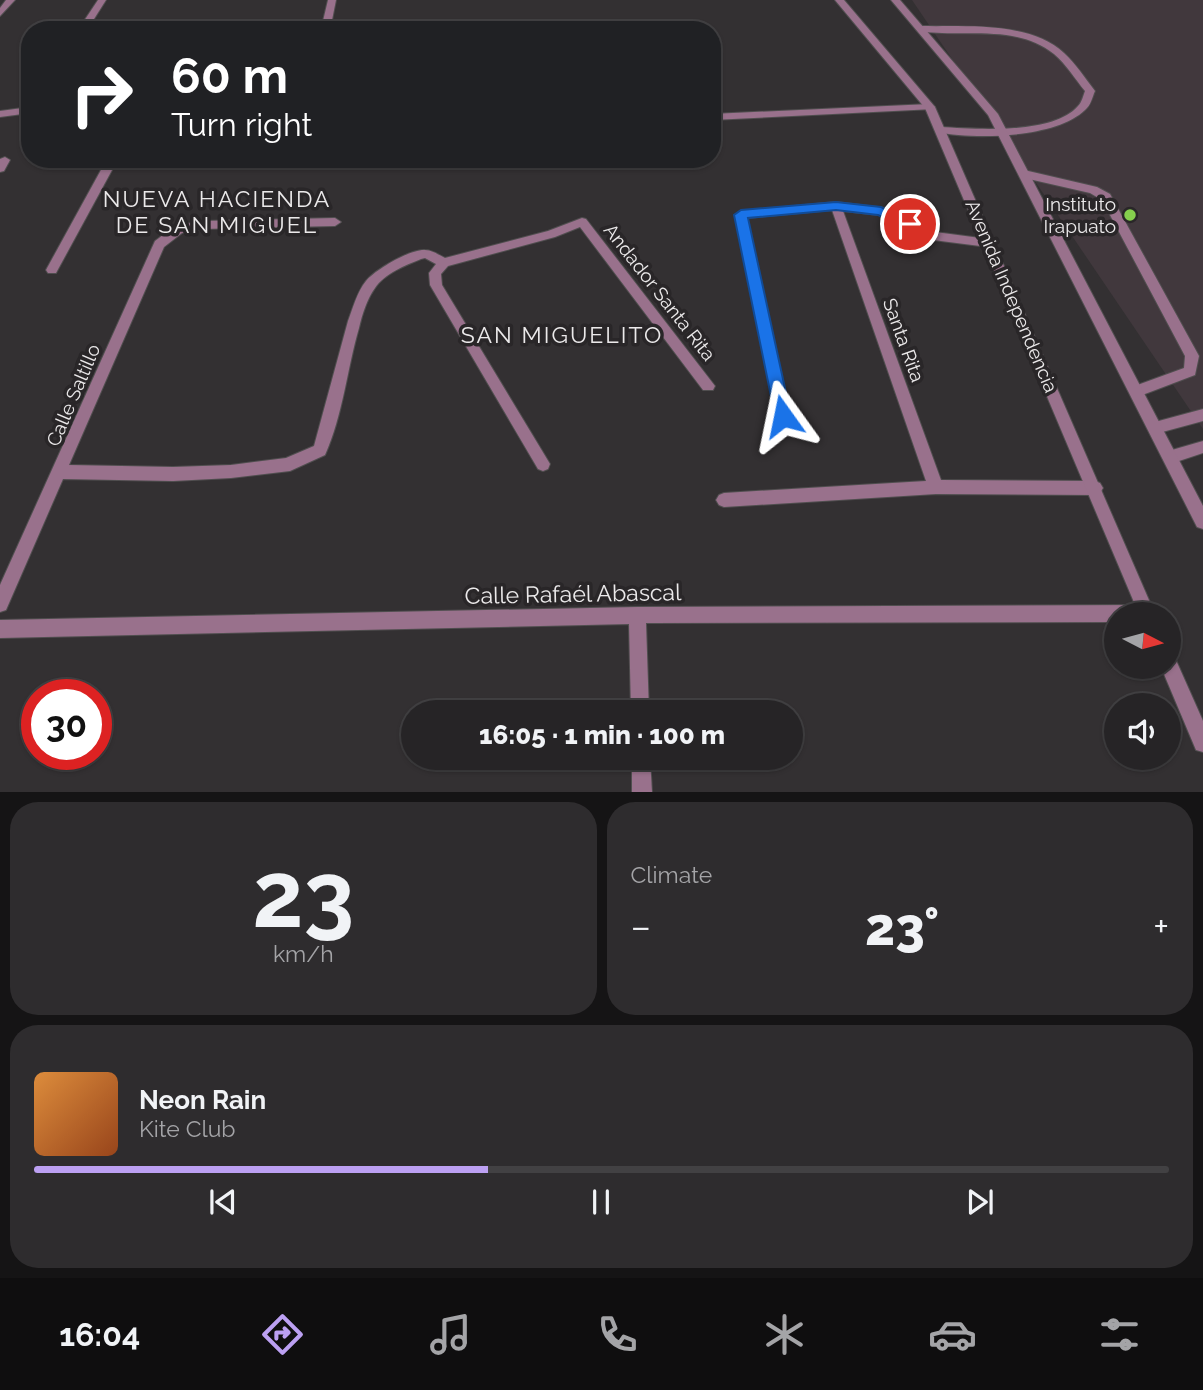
<!DOCTYPE html>
<html lang="en">
<head>
<meta charset="utf-8">
<style>
  body { margin:0; font-family:Raleway,sans-serif; background:#2e2c2e; color:#f1f3f6; height:100vh; display:flex; flex-direction:column; font-size:26px; white-space:nowrap }
  * { box-sizing:border-box; margin:0 }
  p { font-size:23px; color:#a4a4a7 }
  .icon { flex:none; width:38px; height:38px; fill:none; stroke:currentColor; stroke-width:2; stroke-linecap:round; stroke-linejoin:round }
  .map { position:relative; height:792px; overflow:hidden }
  .side { display:flex; flex-direction:column; gap:10px; padding:10px; background:#151415; flex:1 }
  .side>* { flex:none }
  .hud { position:absolute; left:21px; top:21px; width:700px; height:147px; border-radius:28px; box-shadow:0 2px 5px #0004,0 0 0 2px #424143; background:#202124; color:#fff; overflow:hidden }
  .needle { width:46px; rotate:96deg }
  .fabs { position:absolute; left:1104px; top:602px; display:grid; gap:14px }
  .fabs a { display:grid; place-items:center; width:77px; height:77px; border-radius:50%; background:#262426; box-shadow:0 2px 5px #0004,0 0 0 2px #424143; font-size:35px }
  .speed { position:absolute; left:21px; top:679px; display:flex; gap:14px; font-size:35px; font-weight:700; text-align:center }
  .speed>* { display:grid; place-content:center; width:91px; height:91px; border-radius:50%; background:#262426; box-shadow:0 2px 5px #0004,0 0 0 2px #424143; line-height:1 }
  .speed .limit { border:10px solid #d22; background:#fff; color:#111 }
  .pin { position:absolute; display:grid; place-items:center; width:60px; height:60px; color:#fff; margin:-30px; border:4px solid #fff; border-radius:50%; box-shadow:0 2px 7px #0007 }
  .me { position:absolute; width:77px; margin:-38px; rotate:348deg; stroke-linejoin:round; filter:drop-shadow(0 0 5px #0008) }
  .turn { display:flex; align-items:center; gap:24px; height:147px; padding:0 35px; font-size:32px }
  .turn .icon { width:91px; height:91px; stroke-width:2.5 }
  .turn b { display:block; font-size:49px; line-height:60px }
  .big { font-size:52px; font-weight:800; line-height:1.1 }
  .side .widget { flex:1; display:flex; flex-direction:column; justify-content:center; gap:10px; min-width:0; padding:0 24px; border-radius:28px; background:#2e2c2e }
  .side .dial { align-items:center; gap:0 }
  .dial b { font-size:91px; line-height:1 }
  .song { display:flex; align-items:center; gap:21px }
  .cover { width:84px; height:84px; border-radius:10px; background:linear-gradient(135deg,hsl(30 70% 55%),hsl(20 70% 35%)) }
  .played { height:7px; border-radius:4px; background:linear-gradient(90deg,#bca0f2 40%,#424143 40%) }
  .keys { display:flex; justify-content:space-around; direction:ltr }
  .heat { display:flex; justify-content:space-between; align-items:center; font-size:38px; direction:ltr }
  .side .tiles { flex:1; display:grid; gap:10px; grid-template-columns:1fr 1fr }
  .widget:last-child { grid-column:span 2 }
  .trip { position:absolute; left:401px; top:700px; width:402px; height:70px; border-radius:35px; background:#262426; box-shadow:0 2px 5px #0004,0 0 0 2px #424143; font-weight:800; line-height:70px; text-align:center }
  .menu { display:flex; height:112px; justify-content:space-around; align-items:center; background:#0f0e0f; color:#a4a4a7 }
  .menu .icon { width:49px; height:49px }
  .menu .active { color:#bca0f2 }
  .menu b { font-size:32px; color:#f1f3f6 }
  .map>svg:first-child { display:block }
</style>
</head>
<body>
<div class="map">
<svg width="1203" height="792" viewBox="0 0 1203 792">
  <rect width="100%" height="100%" fill="#333032"/>
  <path fill="#41383d" d="M912,0h291v429z"/>
  <g fill="none" stroke-linecap="round" stroke-linejoin="round">
    <g stroke="#504e4f" stroke-width="2">
      <g id="service">
        <path d="M921,26c43,1 109,-5 143,27 12,11 21,25 31,38 -3,7 -4,14 -10,19 -29,28 -109,30 -148,22v-4l4,-1c35,2 112,8 137,-21 4,-4 5,-10 7,-15 -10,-12 -19,-27 -31,-37 -39,-31 -91,-16 -136,-23l-1,-2z"/>
        <path d="M1024,170l73,17 13,7 89,162 -4,19 -58,22 -5,-2 -2,-4 2,-4 52,-19 1,-12 -83,-156 -12,-7 -70,-16v-6z"/>
        <path d="M1203,409v12l-48,13 -5,-2 -2,-4 2,-4 5,-2z"/>
        <path d="M1203,441v12l-33,11 -5,-2 -2,-5 2,-5z"/>
      </g>
    </g>
    <g stroke="#504e4f" stroke-width="2">
      <g id="minor">
        <path d="M6,0h9l-15,16v-8z"/>
        <path d="M98,0h8l-19,30h-9z"/>
        <path d="M328,0h8l-6,30h-9v-3l-136,3 4,-3 134,-6z"/>
        <path d="M930,104l5,3 -1,2 -222,11v-6z"/>
        <path d="M30,107v6l-30,4v-6z"/>
        <path d="M5,157l5,3 -6,11 -4,1v-13z"/>
        <path d="M107,159h11l-62,114h-8l-2,-3z"/>
        <path d="M836,202l49,6 50,24 53,7 6,4 -6,4 -55,-7 -54,-25 -36,-4 98,269 154,1 5,2 3,5 -3,5 -5,2 -159,-1 -212,13 -5,-2 -3,-5 3,-5 5,-2 202,-12 -94,-271 -85,8 43,199 -2,4 -5,2 -5,-2 -2,-4 -41,-202 6,-4z"/>
        <path d="M335,218l6,4 -6,4 -133,3 -20,4 -18,14 -95,218 104,2 58,-2 55,-7 28,-12 34,-125c5,-13 9,-29 18,-40 9,-11 44,-32 59,-31 7,0 14,5 20,8l103,-27 34,-13 4,1 129,167 -2,4h-10l-123,-163 -25,10 -107,29 -7,8 1,11 108,179 -2,5 -5,2 -5,-2 -108,-184 -1,-12 7,-9 -11,-6 -4,1c-15,6 -37,15 -46,29 -8,11 -13,27 -16,40 -12,41 -16,87 -34,127l-35,16 -59,7 -58,3 -110,-2 -57,131 -6,2v-27l155,-344 20,-15 27,-5z"/>
        <path d="M1147,605l6,2 2,7h-39v8l-470,1 3,89h-18l-2,-88 -629,14v-18l637,-13z"/>
        <path d="M632,758h18l2,34h-20z"/>
      </g>
    </g>
    <g stroke="#504e4f" stroke-width="2">
      <g id="tertiary">
        <path d="M835,0h9l91,107 220,507h-16l-214,-506z"/>
        <path d="M891,0h9l98,114 205,392v23l-6,-2 -209,-412z"/>
        <path d="M1169,655l6,3 28,63v31l-7,-2 -35,-83h8z"/>
      </g>
    </g>
    <use href="#service" fill="#99718c" fill-rule="evenodd"/>
    <use href="#minor" fill="#99718c" fill-rule="evenodd"/>
    <use href="#tertiary" fill="#99718c" fill-rule="evenodd"/>
  </g>
  <path fill="#1a73e8" stroke="#114b97" stroke-width="2" d="M836,202l45,5 35,17 -6,5 -32,-14 -42,-5 -88,8 43,198 -8,7 -8,-7 -41,-201 7,-5z"/>
  <circle fill="#85cf4d" stroke="#292628" stroke-width="2.5" cx="1130" cy="215" r="7"/>
  <g text-anchor="middle" stroke-width="7" stroke-linejoin="round" paint-order="stroke">
    <g font-size="19" fill="#ebe9ea" stroke="#292628" text-anchor="end">
      <text x="1116" y="211">Instituto<tspan x="1116" dy="22">Irapuato</tspan></text>
    </g>
    <g font-size="19" fill="#ebe9ea" stroke="#292628">
      <text transform="translate(660 292) rotate(52)" y="7">Andador Santa Rita</text>
      <text transform="translate(1012 296) rotate(67)" y="7">Avenida Independencia</text>
      <text transform="translate(904 340) rotate(70)" y="7">Santa Rita</text>
      <text transform="translate(73 395) rotate(-67)" y="7">Calle Saltillo</text>
    </g>
    <g font-size="23" letter-spacing="2" fill="#ebe9ea" stroke="#292628">
      <text x="217" y="207">NUEVA HACIENDA<tspan x="217" dy="26">DE SAN MIGUEL</tspan></text>
      <text x="562" y="343">SAN MIGUELITO</text>
    </g>
    <g font-size="23" fill="#ebe9ea" stroke="#292628">
      <text transform="translate(573 594) rotate(-1)" y="8">Calle Rafaél Abascal</text>
    </g>
  </g>
</svg>
<div class="fabs">
<a><svg class="needle" viewBox="-14 -14 28 28"><path d="M0-13l5 13h-10z" fill="#e53935"/><path d="M0 13l5-13h-10z" fill="#a4a4a7"/></svg></a>
<a><svg class="icon" aria-label="sound" viewBox="0 0 24 24"><path d="M4 9h4l5-4v14l-5-4H4zM17 9q2 3 0 6"/></svg></a>
</div>
<div class="speed"><div class="limit">30</div></div>
<div class="pin" style="left:910px;top:224px;background:#d93025"><svg class="icon" aria-label="arrive" viewBox="0 0 24 24"><path d="M6 21V4h12l-3 4 3 4H6"/></svg></div>
<svg class="me" style="left:783px;top:416px" viewBox="-20 -20 40 40"><path d="M0-17L14 15 0 8-14 15z" fill="#1a73e8" stroke="#fff" stroke-width="4"/></svg>
<div class="trip">16:05 · 1 min · 100 m</div>
<div class="hud">
<div class="turn"><svg class="icon" aria-label="right" viewBox="0 0 24 24"><path d="M7 20v-9h11M14 6l5 5-5 5"/></svg><div><b>60 m</b>Turn right</div></div>
</div>
</div>
<section class="side">
<div class="tiles">
<div class="widget dial"><b>23</b><p>km/h</p></div>
<div class="widget"><p>Climate</p>
<div class="heat"><a>−</a><b class="big">23°</b><a>+</a></div>
</div>
<div class="widget">
<div class="song"><i class="cover"></i><div><b>Neon Rain</b><p>Kite Club</p></div></div>
<div class="played"></div>
<div class="keys"><svg class="icon" aria-label="previous" viewBox="0 0 24 24"><path d="M18 5L8 12l10 7zM5 5v14"/></svg><svg class="icon" aria-label="pause" viewBox="0 0 24 24"><path d="M8 5v14M16 5v14"/></svg><svg class="icon" aria-label="next" viewBox="0 0 24 24"><path d="M6 5l10 7-10 7zM19 5v14"/></svg></div>
</div>
</div>
</section>
<nav class="menu">
<b>16:04</b>
<svg class="icon active" aria-label="directions" viewBox="0 0 24 24"><path d="M12 3l9 9-9 9-9-9zM9 14v-3h6M13 9l2 2-2 2"/></svg>
<svg class="icon" aria-label="music" viewBox="0 0 24 24"><path d="M9 18V5l10-2v13"/><circle cx="6" cy="18" r="3"/><circle cx="16" cy="16" r="3"/></svg>
<svg class="icon" aria-label="phone" viewBox="0 0 24 24"><path d="M5 4h4l2 5-3 2q2 4 5 5l2-3 5 2v4C11 20 4 13 5 4z"/></svg>
<svg class="icon" aria-label="climate" viewBox="0 0 24 24"><path d="M12 3v18M4 7l16 10M4 17L20 7"/></svg>
<svg class="icon" aria-label="car" viewBox="0 0 24 24"><path d="M5 17H2v-5l4-1 3-4h7l3 4 3 1v5h-3M9 17h6M6 11h13"/><circle cx="7" cy="17" r="2"/><circle cx="17" cy="17" r="2"/></svg>
<svg class="icon" aria-label="filters" viewBox="0 0 24 24"><path d="M4 7h16M4 17h16"/><circle cx="9" cy="7" r="2"/><circle cx="15" cy="17" r="2"/></svg>
</nav>
</body>
</html>
